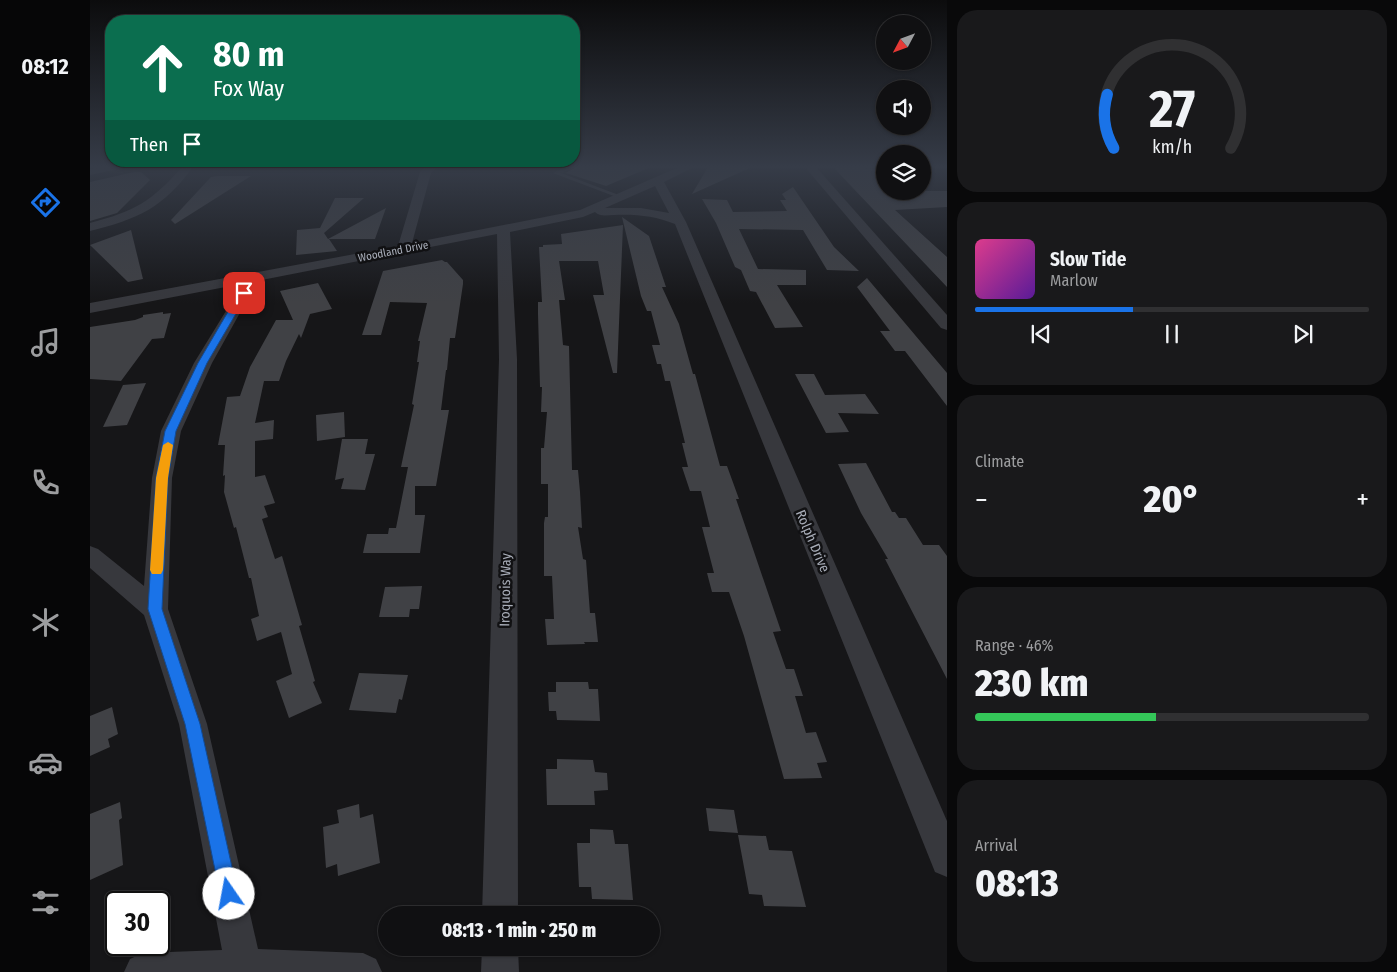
<!DOCTYPE html>
<html lang="en">
<head>
<meta charset="utf-8">
<style>
  body { margin:0; font-family:"Fira Sans Condensed",sans-serif; background:#19191b; color:#f1f3f6; height:100vh; display:flex; flex-direction:column; font-size:19px; white-space:nowrap }
  * { box-sizing:border-box; margin:0 }
  p { font-size:16px; color:#9c9d9f }
  .icon { flex:none; width:28px; height:28px; fill:none; stroke:currentColor; stroke-width:2; stroke-linecap:round; stroke-linejoin:round }
  .map { position:relative; flex:1; overflow:hidden }
  .sheet { display:flex; flex-direction:column; gap:10px; padding:10px; background:#09090a; width:450px }
  .sheet>* { flex:none }
  .top-card { position:absolute; left:15px; top:15px; width:475px; height:152px; border-radius:20px; box-shadow:0 1px 4px #0004,0 0 0 1px #303032; background:#0b6e4f; color:#fff; overflow:hidden }
  .needle { width:32px; rotate:229deg }
  .controls { position:absolute; left:786px; top:15px; display:grid; gap:10px }
  .controls a { display:grid; place-items:center; width:55px; height:55px; border-radius:50%; background:#101012; box-shadow:0 1px 4px #0004,0 0 0 1px #303032; font-size:25px }
  .speed { position:absolute; left:15px; top:891px; display:flex; gap:10px; font-size:25px; font-weight:700; text-align:center }
  .speed>* { display:grid; place-content:center; width:65px; height:65px; border-radius:50%; background:#101012; box-shadow:0 1px 4px #0004,0 0 0 1px #303032; line-height:1 }
  .speed .limit { border:2px solid #111; border-radius:8px; background:#fff; color:#111 }
  .pin { position:absolute; display:grid; place-items:center; width:42px; height:42px; color:#fff; margin:-21px; border-radius:10px; box-shadow:0 2px 8px #0006 }
  .me { position:absolute; width:55px; margin:-28px; rotate:348deg; stroke-linejoin:round; filter:drop-shadow(0 0 4px #0008) }
  .turn { display:flex; align-items:center; gap:18px; height:105px; padding:0 25px; font-size:22px }
  .turn .icon { width:65px; height:65px; stroke-width:2.5 }
  .turn b { display:block; font-size:35px; line-height:42px }
  .then { display:flex; align-items:center; height:48px; padding:0 25px; background:#0003; gap:10px; font-size:19px }
  .big { font-size:38px; font-weight:800; line-height:1.1 }
  .sheet .tile { flex:1; display:flex; flex-direction:column; justify-content:center; gap:8px; min-width:0; padding:0 18px; border-radius:20px; background:#19191b }
  .sheet .dial { align-items:center; gap:0 }
  .dial svg { height:130px; overflow:visible; fill:none; stroke:#303032; stroke-width:7; stroke-linecap:round; text-anchor:middle }
  .dial text { fill:#f1f3f6; stroke:none }
  .song { display:flex; align-items:center; gap:15px }
  .cover { width:60px; height:60px; border-radius:8px; background:linear-gradient(135deg,hsl(330 70% 55%),hsl(270 70% 35%)) }
  .played { height:5px; border-radius:2px; background:linear-gradient(90deg,#1a73e8 40%,#303032 40%) }
  .keys { display:flex; justify-content:space-around; direction:ltr }
  .heat { display:flex; justify-content:space-between; align-items:center; font-size:28px; direction:ltr }
  .charge { height:8px; border-radius:4px; background:linear-gradient(90deg,#34c759 46%,#303032 0) }
  .trip { position:absolute; left:288px; top:906px; width:282px; height:50px; border-radius:25px; background:#101012; box-shadow:0 1px 4px #0004,0 0 0 1px #303032; font-weight:800; line-height:50px; text-align:center }
  main { display:flex; flex:1; min-height:0 }
  .menu { display:flex; flex-direction:column; width:90px; justify-content:space-around; align-items:center; background:#060607; color:#9c9d9f }
  .menu .icon { width:35px; height:35px }
  .menu .selected { color:#1a73e8 }
  .menu b { font-size:22px; color:#f1f3f6 }
  .map>svg:first-child { display:block }
</style>
</head>
<body>
<main>
<nav class="menu">
<b>08:12</b>
<svg class="icon selected" aria-label="directions" viewBox="0 0 24 24"><path d="M12 3l9 9-9 9-9-9zM9 14v-3h6M13 9l2 2-2 2"/></svg>
<svg class="icon" aria-label="music" viewBox="0 0 24 24"><path d="M9 18V5l10-2v13"/><circle cx="6" cy="18" r="3"/><circle cx="16" cy="16" r="3"/></svg>
<svg class="icon" aria-label="phone" viewBox="0 0 24 24"><path d="M5 4h4l2 5-3 2q2 4 5 5l2-3 5 2v4C11 20 4 13 5 4z"/></svg>
<svg class="icon" aria-label="climate" viewBox="0 0 24 24"><path d="M12 3v18M4 7l16 10M4 17L20 7"/></svg>
<svg class="icon" aria-label="car" viewBox="0 0 24 24"><path d="M5 17H2v-5l4-1 3-4h7l3 4 3 1v5h-3M9 17h6M6 11h13"/><circle cx="7" cy="17" r="2"/><circle cx="17" cy="17" r="2"/></svg>
<svg class="icon" aria-label="filters" viewBox="0 0 24 24"><path d="M4 7h16M4 17h16"/><circle cx="9" cy="7" r="2"/><circle cx="15" cy="17" r="2"/></svg>
</nav>
<div class="map">
<svg width="857" height="972" viewBox="0 0 857 972">
  <rect width="100%" height="100%" fill="#161618"/>
  <g fill="#404145">
    <path d="M486,167h75l-45,19 -40,-13z"/>
    <path d="M618,167h44l-60,27z"/>
    <path d="M743,167l52,2v22h62v16l-52,3 52,47v30z"/>
    <path d="M44,172h7l9,8 -33,33 -27,8v-39z"/>
    <path d="M128,176h33l-76,48 -4,-4 40,-43z"/>
    <path d="M703,187l41,60 25,24 -32,-1 -24,-40 -64,-1 19,40 48,1v15h-29l26,42 -28,1 -19,-36 -6,-1 -9,-21 -6,-3 -19,-44 -14,-24 25,1 6,12 54,-1 -7,-11h6l-4,-6z"/>
    <path d="M245,198h29l-40,35 4,6 58,-31 -11,31h-46l8,12 -41,4 1,-25 23,-2z"/>
    <path d="M532,217l27,19 17,51h-4l17,37 14,50h2l25,92h7l12,33h-3l45,132 -8,1 13,37h8l9,27h-8l11,37 10,-1 11,30 -10,1 5,15 -38,1 -40,-143 -15,-44h-17l-5,-19h7l-12,-46h8l-9,-36h-11l-8,-24h6l-6,-24h3l-15,-62h-5l-4,-17h-4l-5,-19h8l-9,-34h-4l-6,-15z"/>
    <path d="M533,225l-6,148h-4l-20,-78h11l-6,-34h-39l6,39h-6l4,45 6,1 3,124h6l2,22 2,36 -4,-1 5,32 3,1 4,53h5l3,29h-14l1,2 -38,1 -2,-26h9l-2,-43h-8v-53l1,-6h3v-33h-7v-36h3l3,-36h-6l1,-25h-2l-2,-73v-12h4l-3,-55h4v-2l19,-1 -1,-10z"/>
    <path d="M41,230l12,49 -15,3 -38,-37z"/>
    <path d="M352,260l3,2h2l16,18v4l-8,54h-5l-3,32h-1l-5,40h8l-13,76h-21v29h10l-5,38h-57l4,-19h21l1,-6h7l12,-61h-7l13,-62 -2,-1 7,-42h-2l3,-21h-2l9,-38 -37,-1 -9,33h-19l21,-64z"/>
    <path d="M777,278l80,95v33l-42,-55h-10l-15,-20h10l-33,-44z"/>
    <path d="M228,283l14,26 -22,5 -9,24 -2,-4 -13,27 -7,20h-15l-9,42 19,-3 -1,19 -18,2v36l10,-2 10,28 -11,3 4,11 -6,2 13,40 7,-3 20,69 -3,1 16,55 -2,1 9,21 -33,15 -13,-37 16,-7 -11,-42 -24,9 -6,-22 8,-3 -8,-38h-2l-13,-51 -2,1 -10,-36 1,-17 -2,1 2,-31h-7l9,-48 13,-1 10,-29 26,-47h17l-13,-29z"/>
    <path d="M73,312v2l8,-1 -7,25 -12,1 -31,42 -31,-2v-52l45,-7 8,-3v-2z"/>
    <path d="M705,374h19l11,21 40,-1 14,20 -41,-1 11,19 -23,1z"/>
    <path d="M56,383l-19,42 -24,2 20,-42z"/>
    <path d="M254,412l1,25 -28,4 -1,-26z"/>
    <path d="M252,439h26l-3,15h10l-10,36 -24,-1 3,-11 -9,2z"/>
    <path d="M776,463l26,49h3l4,6h7l17,27h16l8,11v123l-62,-120h3l-27,-46 -23,-49z"/>
    <path d="M332,586l-3,23h-9l-1,8h-30l6,-30z"/>
    <path d="M269,673l49,2 -6,25 -3,-1 -3,14 -47,-3z"/>
    <path d="M466,682h32l1,7h9l2,32 -43,-1 -1,-9h-7l-1,-19h8z"/>
    <path d="M22,707l6,27 -10,5 2,8 -20,9v-40z"/>
    <path d="M467,759l36,1 2,12 12,1 1,17 -14,1 1,14h-48l-1,-36h11z"/>
    <path d="M30,802l2,16 -3,2 4,45 -33,15v-66z"/>
    <path d="M269,804l1,14 13,-4 7,49 -42,13 -1,-12 -11,4 -3,-41 16,-4 -2,-13z"/>
    <path d="M616,808l28,2 4,23 -29,-2z"/>
    <path d="M500,829l23,1 2,14h13l5,56 -41,-1 -1,-12h-12l-2,-44h13z"/>
    <path d="M648,835l28,1 3,14 23,1 14,56 -42,-1 -2,-11 -13,-1z"/>
  </g>
  <g fill="none" stroke-linecap="round" stroke-linejoin="round">
    <path fill="#37383d" fill-rule="evenodd" d="M475,167h9l-13,6 63,24 -5,1 -66,-25z"/>
    <g fill="#37383d" fill-rule="evenodd">
      <path d="M7,167h22l-1,2 -28,6v-6z"/>
      <path d="M92,167h11c-30,41 -55,52 -103,64v-8c45,-12 61,-21 92,-56z"/>
      <path d="M335,167h12l-6,6 -19,70 168,-33 99,-43h15l-30,15 22,40 261,599v56l-12,-5 -260,-648c-20,-8 -39,-10 -61,-9 -7,0 -14,2 -19,-3l-12,5 -73,15 7,127 1,556h-36l17,-556 -2,-125 -246,48v11l-39,70 -31,68 -9,47 -4,131 39,115 51,225 105,4 13,6 6,13h-258l6,-13 13,-6 79,-3 -43,-226 -35,-109 -54,-47v-22l8,3 46,37 8,-108 9,-47 33,-68 43,-70 -1,-8 -146,28v-10l308,-57 22,-74zM565,186l14,27 -28,-5h-36z"/>
      <path d="M715,167h11l131,148v15l-6,-2z"/>
      <path d="M392,948h36l1,24h-38z"/>
    </g>
  </g>
  <linearGradient id="sky" x2="0" y2="1"><stop stop-color="#0c0c0d"/><stop offset="0.55" stop-color="#363c48"/><stop offset="1" stop-color="#363c48" stop-opacity="0"/></linearGradient>
  <rect width="857" height="303" fill="url(#sky)"/>
  <path fill="#1a73e8" stroke="#114b97" d="M154,290l4,3 -41,70 -31,68 -8,47 -6,131 38,115 38,170 -2,6 -7,3 -6,-3 -3,-6 -35,-170 -37,-115 8,-131 9,-47 33,-68 41,-70z"/>
  <path fill="#f59e0b" d="M78,442l5,3 -5,33 -5,92 -2,4h-9l-2,-4 6,-92 7,-33z"/>
  <g text-anchor="middle" stroke-width="5" stroke-linejoin="round" paint-order="stroke">
    <g font-size="11" fill="#a8adb8" stroke="#111113">
      <text transform="translate(303 251) rotate(-11)" y="4">Woodland Drive</text>
    </g>
    <g font-size="14" fill="#a8adb8" stroke="#111113">
      <text transform="translate(723 541) rotate(67)" y="5">Rolph Drive</text>
      <text transform="translate(415 590) rotate(-89)" y="5">Iroquois Way</text>
    </g>
  </g>
</svg>
<div class="controls">
<a><svg class="needle" viewBox="-14 -14 28 28"><path d="M0-13l5 13h-10z" fill="#e53935"/><path d="M0 13l5-13h-10z" fill="#9c9d9f"/></svg></a>
<a><svg class="icon" aria-label="sound" viewBox="0 0 24 24"><path d="M4 9h4l5-4v14l-5-4H4zM17 9q2 3 0 6"/></svg></a>
<a><svg class="icon" aria-label="layers" viewBox="0 0 24 24"><path d="M12 4l9 5-9 5-9-5zM3 14l9 5 9-5"/></svg></a>
</div>
<div class="speed"><div class="limit">30</div></div>
<div class="pin" style="left:154px;top:293px;background:#d93025"><svg class="icon" aria-label="arrive" viewBox="0 0 24 24"><path d="M6 21V4h12l-3 4 3 4H6"/></svg></div>
<svg class="me" style="left:139px;top:894px" viewBox="-20 -20 40 40"><circle r="19" fill="#fff"/><path d="M0-13L10 11 0 6-10 11z" fill="#1a73e8"/></svg>
<div class="trip">08:13 · 1 min · 250 m</div>
<div class="top-card">
<div class="turn"><svg class="icon" aria-label="ahead" viewBox="0 0 24 24"><path d="M12 20V5M6 11l6-6 6 6"/></svg><div><b>80 m</b>Fox Way</div></div>
<div class="then">Then<svg class="icon" aria-label="arrive" viewBox="0 0 24 24"><path d="M6 21V4h12l-3 4 3 4H6"/></svg></div>
</div>
</div>
<section class="sheet">
<div class="tile dial"><svg viewBox="0 0 100 80">
<path d="M14 69A42 42 0 1 1 86 69"/>
<path d="M14 69A42 42 0 0 1 10 36" stroke="#1a73e8"/>
<text x="50" y="56" font-size="32" font-weight="700">27</text>
<text x="50" y="72" font-size="11">km/h</text>
</svg></div>
<div class="tile">
<div class="song"><i class="cover"></i><div><b>Slow Tide</b><p>Marlow</p></div></div>
<div class="played"></div>
<div class="keys"><svg class="icon" aria-label="previous" viewBox="0 0 24 24"><path d="M18 5L8 12l10 7zM5 5v14"/></svg><svg class="icon" aria-label="pause" viewBox="0 0 24 24"><path d="M8 5v14M16 5v14"/></svg><svg class="icon" aria-label="next" viewBox="0 0 24 24"><path d="M6 5l10 7-10 7zM19 5v14"/></svg></div>
</div>
<div class="tile"><p>Climate</p>
<div class="heat"><a>−</a><b class="big">20°</b><a>+</a></div>
</div>
<div class="tile"><p>Range · 46%</p><b class="big">230 km</b><div class="charge"></div></div>
<div class="tile"><p>Arrival</p><b class="big">08:13</b></div>
</section>
</main>
</body>
</html>
